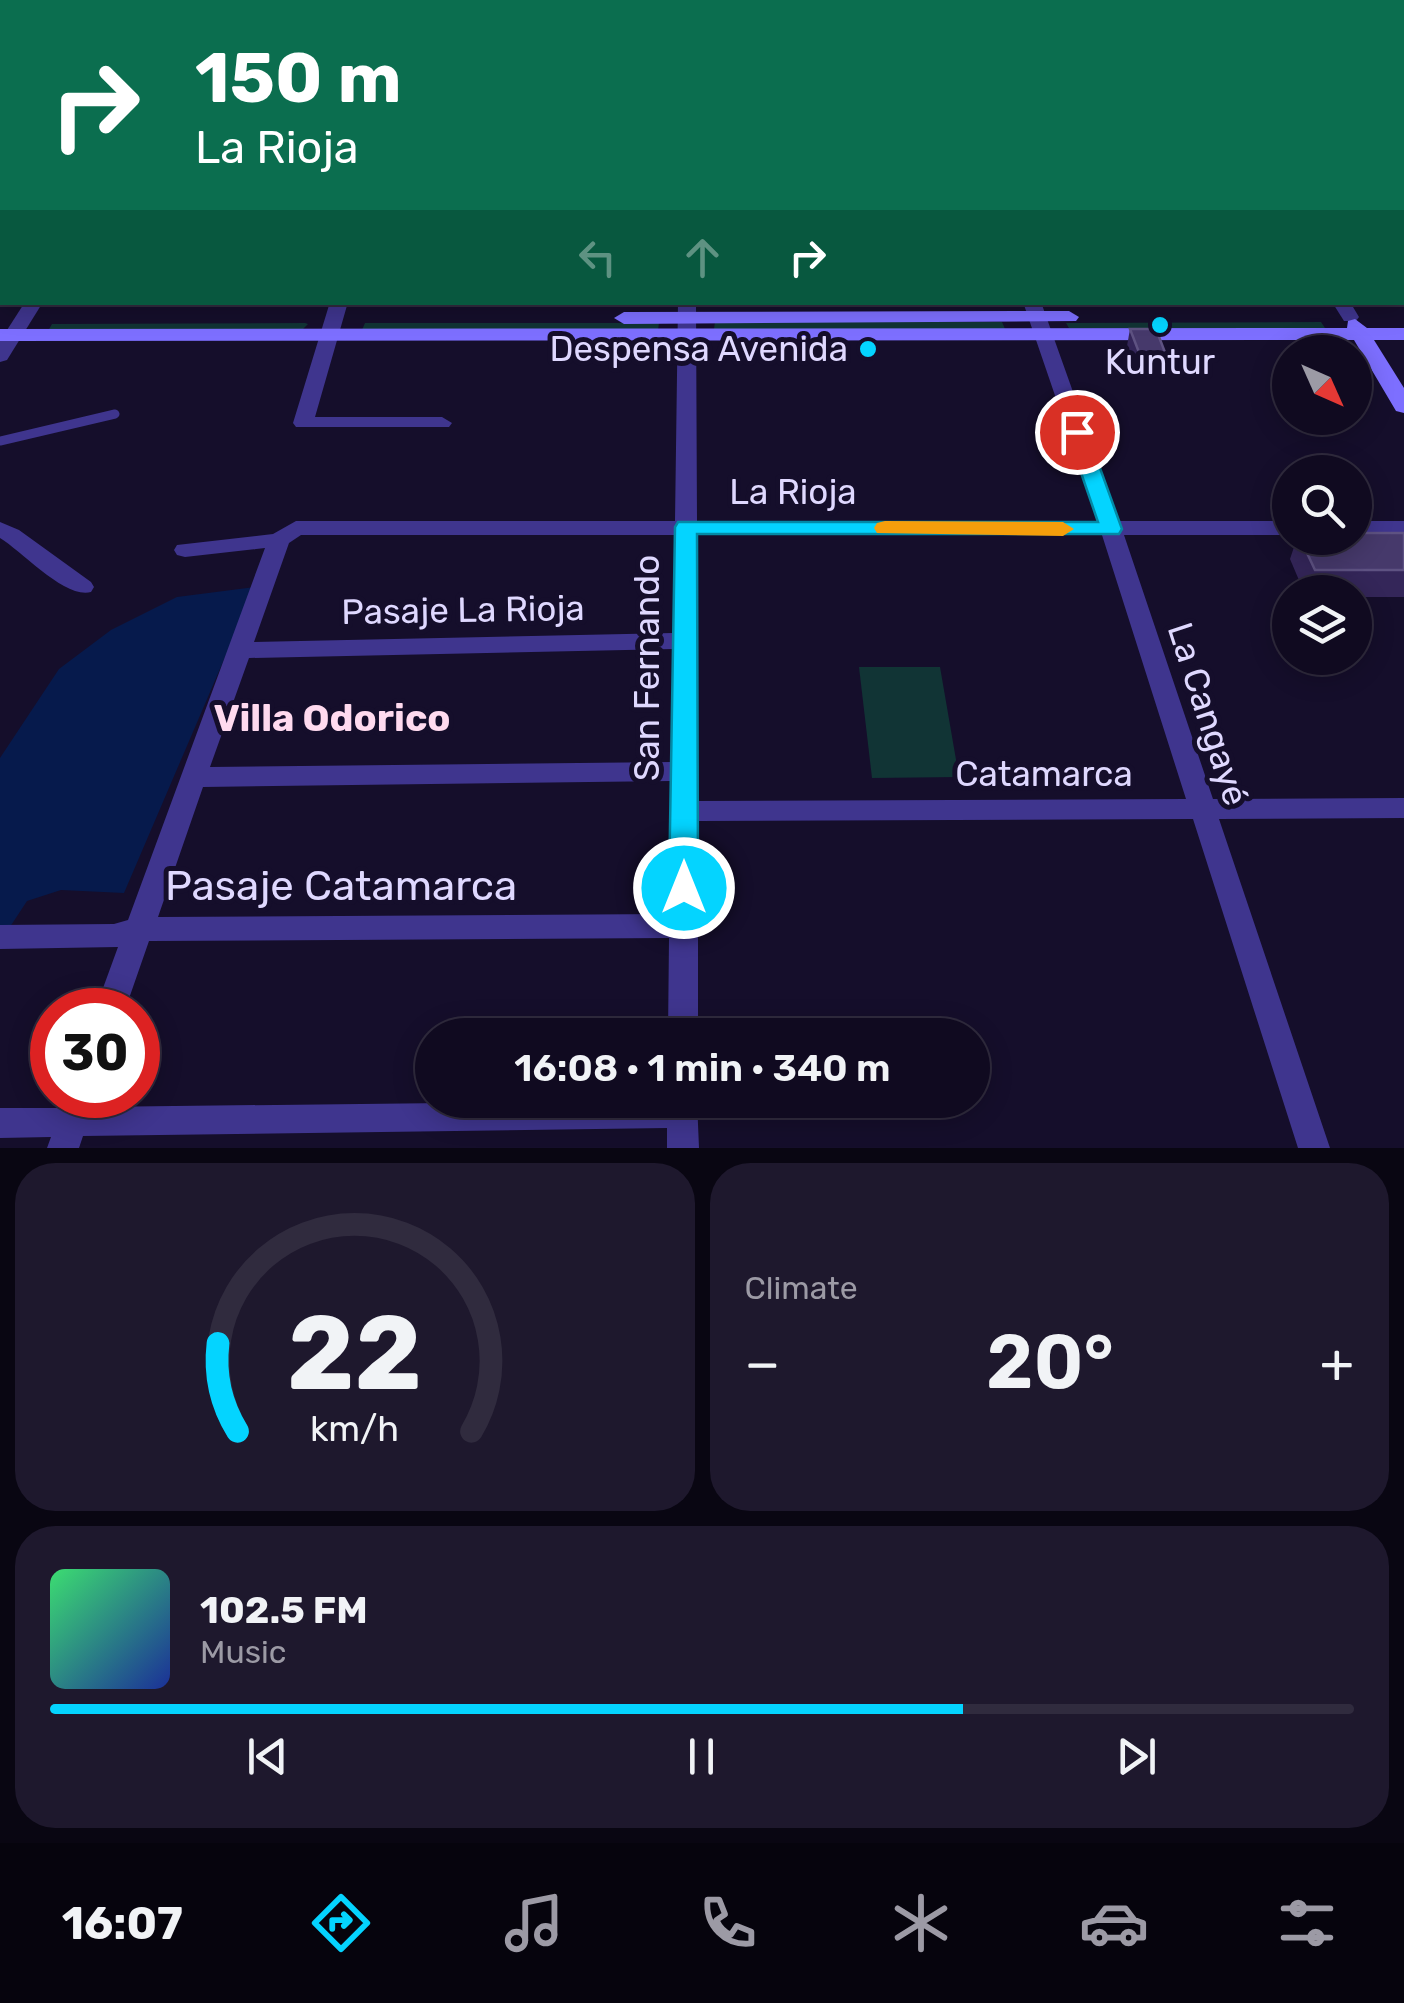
<!DOCTYPE html>
<html lang="en">
<head>
<meta charset="utf-8">
<style>
  body { margin:0; font-family:Rubik,sans-serif; background:#1e182d; color:#f1f3f6; height:100vh; display:flex; flex-direction:column; font-size:38px; white-space:nowrap }
  * { box-sizing:border-box; margin:0 }
  p { font-size:32px; color:#9c9aa5 }
  .icon { flex:none; width:55px; height:55px; fill:none; stroke:currentColor; stroke-width:2; stroke-linecap:round; stroke-linejoin:round }
  .map { position:relative; height:1148px; overflow:hidden }
  .drawer { display:flex; flex-direction:column; gap:15px; padding:15px; background:#090612; flex:1 }
  .drawer>* { flex:none }
  .top-card { position:absolute; left:0px; top:0px; width:1405px; height:305px; box-shadow:0 5px 25px #0003,0 0 0 2px #302b3e; background:#0b6e4f; color:#fff; overflow:hidden }
  .needle { width:65px; rotate:135deg }
  .buttons { position:absolute; left:1272px; top:335px; display:grid; gap:20px }
  .buttons a { display:grid; place-items:center; width:100px; height:100px; border-radius:50%; background:#100a20; box-shadow:0 5px 25px #0003,0 0 0 2px #302b3e; font-size:50px }
  .speed { position:absolute; left:30px; top:988px; display:flex; gap:20px; font-size:50px; font-weight:700; text-align:center }
  .speed>* { display:grid; place-content:center; width:130px; height:130px; border-radius:50%; background:#100a20; box-shadow:0 5px 25px #0003,0 0 0 2px #302b3e; line-height:1 }
  .speed .limit { border:15px solid #d22; background:#fff; color:#111 }
  .pin { position:absolute; display:grid; place-items:center; width:85px; height:85px; color:#fff; margin:-42px; border:5px solid #fff; border-radius:50%; box-shadow:0 2px 10px #0007 }
  .me { position:absolute; width:110px; margin:-55px; rotate:0deg; stroke-linejoin:round; filter:drop-shadow(0 0 8px #0008) }
  .turn { display:flex; align-items:center; gap:35px; height:210px; padding:0 30px; font-size:45px }
  .turn .icon { width:130px; height:130px; stroke-width:2.5 }
  .turn b { display:block; font-size:70px; line-height:85px }
  .lanes { display:flex; align-items:center; height:95px; padding:0 30px; background:#0003; justify-content:center; gap:50px; direction:ltr }
  .lanes .off { opacity:.35 }
  .big { font-size:75px; font-weight:600; line-height:1.1 }
  .drawer .card { flex:1; display:flex; flex-direction:column; justify-content:center; gap:15px; min-width:0; padding:0 35px; border-radius:40px; background:#1e182d }
  .drawer .dial { align-items:center; gap:0 }
  .dial svg { height:260px; overflow:visible; fill:none; stroke:#302b3e; stroke-width:7; stroke-linecap:round; text-anchor:middle }
  .dial text { fill:#f1f3f6; stroke:none }
  .song { display:flex; align-items:center; gap:30px }
  .cover { width:120px; height:120px; border-radius:15px; background:linear-gradient(135deg,hsl(140 70% 55%),hsl(230 70% 35%)) }
  .played { height:10px; border-radius:5px; background:linear-gradient(90deg,#04d4ff 70%,#302b3e 70%) }
  .keys { display:flex; justify-content:space-around; direction:ltr }
  .heat { display:flex; justify-content:space-between; align-items:center; font-size:55px; direction:ltr }
  .drawer .tiles { flex:1; display:grid; gap:15px; grid-template-columns:1fr 1fr }
  .card:last-child { grid-column:span 2 }
  .trip { position:absolute; left:415px; top:1018px; width:575px; height:100px; border-radius:50px; background:#100a20; box-shadow:0 5px 25px #0003,0 0 0 2px #302b3e; font-weight:600; line-height:100px; text-align:center }
  .menu { display:flex; height:160px; justify-content:space-around; align-items:center; background:#06040d; color:#9c9aa5 }
  .menu .icon { width:70px; height:70px }
  .menu .active { color:#04d4ff }
  .menu b { font-size:45px; color:#f1f3f6 }
  .map>svg:first-child { display:block }
</style>
</head>
<body>
<div class="map">
<svg width="1404" height="1148" viewBox="0 0 1404 1148">
  <rect width="100%" height="100%" fill="#150e2b"/>
  <g fill="#113435">
    <path d="M715,322h287l3,7h-291z"/>
    <path d="M1321,322l4,6h-256l-3,-5z"/>
    <path d="M365,323h294l-1,7h-296z"/>
    <path d="M52,324l253,-1 3,1 -6,6 -254,1z"/>
    <path d="M859,667h81l19,110 -87,1z"/>
  </g>
  <path fill="#061a4c" d="M255,587l-131,306 -63,-3 -34,11 -21,32h-6v-175l59,-89 52,-39 66,-33z"/>
  <g fill="none" stroke-linecap="round" stroke-linejoin="round">
    <path stroke="#3f358e" stroke-width="9" d="M0,441l115,-27"/>
    <g fill="#3f358e" fill-rule="evenodd">
      <rect x="684" y="0" width="12" height="2"/>
      <rect x="929" y="0" width="12" height="2"/>
      <path d="M1145,0h13l1,2h-13z"/>
      <path d="M1386,0h13l1,2h-13z"/>
      <rect x="1402" y="67" width="2" height="8"/>
      <rect x="0" y="69" width="2" height="8"/>
      <rect x="0" y="177" width="2" height="10"/>
      <rect x="1402" y="188" width="2" height="10"/>
      <path d="M25,302h18l-36,58 -7,2v-21z"/>
      <path d="M330,302h18l-33,115h127l10,6 -3,4h-153l-3,-4z"/>
      <path d="M678,302h18l1,219h401l-75,-219h18l78,219h171v14h-166l89,264 191,-1v20l-185,1 111,329h-32l-105,-329 -495,2v214h-30l1,-97 -520,3 -24,69h-30l23,-63 -118,2v-24l114,-1 14,-4 137,-372 -80,9 -8,-2 -3,-5 3,-5 96,-11 23,-13h379zM301,535h374l-2,98 -419,9 35,-99zM697,535h405l84,264 -489,2zM673,649l-1,113 -462,5 39,-109zM671,781l-2,133 -511,3 45,-130z"/>
      <path d="M1332,302h18l9,15 -3,4h-12z"/>
      <rect x="1355" y="521" width="49" height="14"/>
      <path d="M0,522l19,8 72,52 3,5 -3,5c-26,7 -68,-40 -91,-54z"/>
      <path d="M64,1095h32l-4,12 605,-7 2,48h-32v-20l-584,8 -4,12h-32l4,-11 -51,1v-30h60z"/>
    </g>
    <g fill="#7d6fff" fill-rule="evenodd">
      <path d="M1069,311l10,6 -3,4 -452,3 -10,-6 10,-6z"/>
      <path d="M1355,319l12,9h37v12h-30l30,48v25l-8,-2 -42,-71 -1354,1v-12l1347,-1 1,-7z"/>
    </g>
  </g>
  <g fill="#342659">
    <rect x="0" y="77" width="2" height="51"/>
    <path d="M1130,329l36,26 -4,17h-25l-10,-26z"/>
    <path d="M1404,533v64h-49v-5h-51l-14,-33 7,-21h58z"/>
  </g>
  <g fill="#46396b" stroke="#5e5282" stroke-width="2.5">
    <rect x="0" y="77" width="2" height="16"/>
    <path d="M1130,329h26l10,26h-26z"/>
    <path d="M1355,533h49v37h-89l-15,-32h55z"/>
  </g>
  <path fill="#04d4ff" stroke="#038aa6" stroke-width="2.5" d="M1077,426l10,6 35,97 -3,5h-422l1,354 -5,7 -9,4 -10,-4 -5,-7 6,-361 3,-5h420l-31,-90z"/>
  <path fill="#f59e0b" d="M885,521l178,1 11,7 -11,7 -186,-3 -3,-5 3,-5z"/>
  <g fill="#04d4ff" stroke="#150e2b" stroke-width="4">
    <circle cx="1160" cy="325" r="10"/>
    <circle cx="868" cy="349" r="10"/>
  </g>
  <g text-anchor="middle" stroke-width="10" stroke-linejoin="round" paint-order="stroke">
    <g font-size="35" fill="#dfd8ff" stroke="#150e2b" text-anchor="end">
      <text x="848" y="361">Despensa Avenida</text>
      <text x="1160" y="374" text-anchor="middle">Kuntur</text>
    </g>
    <g font-size="35" fill="#dfd8ff" stroke="#150e2b">
      <text x="793" y="504">La Rioja</text>
      <text transform="translate(463 610) rotate(-1)" y="12">Pasaje La Rioja</text>
      <text transform="translate(647 668) rotate(-90)" y="12">San Fernando</text>
      <text transform="translate(1208 714) rotate(72)" y="12">La Cangayé</text>
      <text x="1044" y="786">Catamarca</text>
    </g>
    <g font-size="38" font-weight="bold" fill="#ffdaef" stroke="#150e2b">
      <text x="332" y="731">Villa Odorico</text>
    </g>
    <g font-size="42" fill="#dfd8ff" stroke="#150e2b">
      <text x="341" y="900">Pasaje Catamarca</text>
    </g>
  </g>
</svg>
<div class="buttons">
<a><svg class="needle" viewBox="-14 -14 28 28"><path d="M0-13l5 13h-10z" fill="#e53935"/><path d="M0 13l5-13h-10z" fill="#9c9aa5"/></svg></a>
<a><svg class="icon" aria-label="search" viewBox="0 0 24 24"><circle cx="10" cy="10" r="6"/><path d="M15 15l6 6"/></svg></a>
<a><svg class="icon" aria-label="layers" viewBox="0 0 24 24"><path d="M12 4l9 5-9 5-9-5zM3 14l9 5 9-5"/></svg></a>
</div>
<div class="speed"><div class="limit">30</div></div>
<div class="pin" style="left:1077px;top:432px;background:#d93025"><svg class="icon" aria-label="arrive" viewBox="0 0 24 24"><path d="M6 21V4h12l-3 4 3 4H6"/></svg></div>
<svg class="me" style="left:684px;top:888px" viewBox="-20 -20 40 40"><circle r="17" fill="#04d4ff" stroke="#fff" stroke-width="3"/><path d="M0-11L8 9 0 5-8 9z" fill="#fff"/></svg>
<div class="trip">16:08 · 1 min · 340 m</div>
<div class="top-card">
<div class="turn"><svg class="icon" aria-label="right" viewBox="0 0 24 24"><path d="M7 20v-9h11M14 6l5 5-5 5"/></svg><div><b>150 m</b>La Rioja</div></div>
<div class="lanes"><svg class="icon off" aria-label="left" viewBox="0 0 24 24"><path d="M17 20v-9H6M10 6l-5 5 5 5"/></svg><svg class="icon off" aria-label="ahead" viewBox="0 0 24 24"><path d="M12 20V5M6 11l6-6 6 6"/></svg><svg class="icon" aria-label="right" viewBox="0 0 24 24"><path d="M7 20v-9h11M14 6l5 5-5 5"/></svg></div>
</div>
</div>
<section class="drawer">
<div class="tiles">
<div class="card dial"><svg viewBox="0 0 100 80">
<path d="M14 69A42 42 0 1 1 86 69"/>
<path d="M14 69A42 42 0 0 1 8 42" stroke="#04d4ff"/>
<text x="50" y="56" font-size="32" font-weight="700">22</text>
<text x="50" y="72" font-size="11">km/h</text>
</svg></div>
<div class="card"><p>Climate</p>
<div class="heat"><a>−</a><b class="big">20°</b><a>+</a></div>
</div>
<div class="card">
<div class="song"><i class="cover"></i><div><b>102.5 FM</b><p>Music</p></div></div>
<div class="played"></div>
<div class="keys"><svg class="icon" aria-label="previous" viewBox="0 0 24 24"><path d="M18 5L8 12l10 7zM5 5v14"/></svg><svg class="icon" aria-label="pause" viewBox="0 0 24 24"><path d="M8 5v14M16 5v14"/></svg><svg class="icon" aria-label="next" viewBox="0 0 24 24"><path d="M6 5l10 7-10 7zM19 5v14"/></svg></div>
</div>
</div>
</section>
<nav class="menu">
<b>16:07</b>
<svg class="icon active" aria-label="directions" viewBox="0 0 24 24"><path d="M12 3l9 9-9 9-9-9zM9 14v-3h6M13 9l2 2-2 2"/></svg>
<svg class="icon" aria-label="music" viewBox="0 0 24 24"><path d="M9 18V5l10-2v13"/><circle cx="6" cy="18" r="3"/><circle cx="16" cy="16" r="3"/></svg>
<svg class="icon" aria-label="phone" viewBox="0 0 24 24"><path d="M5 4h4l2 5-3 2q2 4 5 5l2-3 5 2v4C11 20 4 13 5 4z"/></svg>
<svg class="icon" aria-label="climate" viewBox="0 0 24 24"><path d="M12 3v18M4 7l16 10M4 17L20 7"/></svg>
<svg class="icon" aria-label="car" viewBox="0 0 24 24"><path d="M5 17H2v-5l4-1 3-4h7l3 4 3 1v5h-3M9 17h6M6 11h13"/><circle cx="7" cy="17" r="2"/><circle cx="17" cy="17" r="2"/></svg>
<svg class="icon" aria-label="filters" viewBox="0 0 24 24"><path d="M4 7h16M4 17h16"/><circle cx="9" cy="7" r="2"/><circle cx="15" cy="17" r="2"/></svg>
</nav>
</body>
</html>
